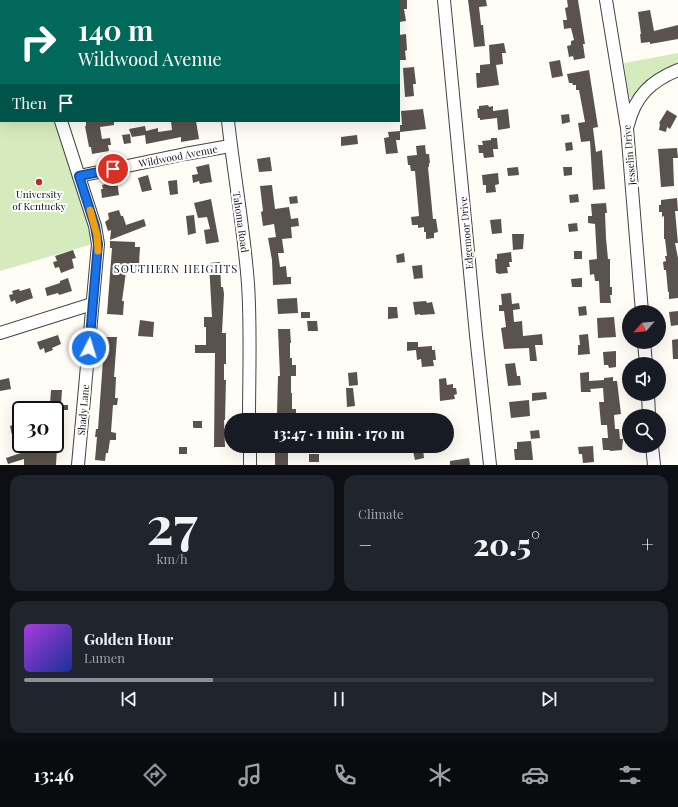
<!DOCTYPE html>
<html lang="en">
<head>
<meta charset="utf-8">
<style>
  body { margin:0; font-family:"Playfair Display",serif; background:#20242c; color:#f1f3f6; height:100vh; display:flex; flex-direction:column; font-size:15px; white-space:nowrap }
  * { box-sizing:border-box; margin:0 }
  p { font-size:13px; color:#9ea1a6 }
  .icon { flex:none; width:22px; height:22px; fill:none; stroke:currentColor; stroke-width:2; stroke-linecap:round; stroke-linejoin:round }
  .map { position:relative; height:465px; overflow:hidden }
  .drawer { display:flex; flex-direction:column; gap:10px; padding:10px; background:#0d0f14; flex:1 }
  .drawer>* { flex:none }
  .hud { position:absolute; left:0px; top:0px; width:400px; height:122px; box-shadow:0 4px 16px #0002; background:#00695c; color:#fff; overflow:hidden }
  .needle { width:26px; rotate:243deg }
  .buttons { position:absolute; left:622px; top:305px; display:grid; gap:8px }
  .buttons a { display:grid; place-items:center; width:44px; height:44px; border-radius:50%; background:#171b24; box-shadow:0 4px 16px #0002; font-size:20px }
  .speed { position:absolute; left:12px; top:401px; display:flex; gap:8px; font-size:20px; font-weight:700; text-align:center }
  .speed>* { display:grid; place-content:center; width:52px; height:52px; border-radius:50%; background:#171b24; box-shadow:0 4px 16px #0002; line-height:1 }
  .speed .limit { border:2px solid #111; border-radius:6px; background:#fff; color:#111 }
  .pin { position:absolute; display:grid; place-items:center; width:34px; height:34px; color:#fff; margin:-17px; border:2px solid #fff; border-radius:50%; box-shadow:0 1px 4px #0007 }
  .me { position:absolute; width:44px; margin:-22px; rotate:5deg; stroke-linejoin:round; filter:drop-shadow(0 0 3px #0008) }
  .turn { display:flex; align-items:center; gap:14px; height:84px; padding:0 12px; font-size:18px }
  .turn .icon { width:52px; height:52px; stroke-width:2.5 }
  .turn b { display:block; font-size:28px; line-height:34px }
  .then { display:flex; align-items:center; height:38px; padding:0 12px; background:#0003; gap:8px; font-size:15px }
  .big { font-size:30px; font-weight:800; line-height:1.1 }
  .drawer .widget { flex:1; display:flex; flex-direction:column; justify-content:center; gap:6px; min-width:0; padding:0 14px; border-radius:12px; background:#20242c }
  .drawer .dial { align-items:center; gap:0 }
  .dial b { font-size:52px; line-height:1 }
  .song { display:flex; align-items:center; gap:12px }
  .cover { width:48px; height:48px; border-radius:6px; background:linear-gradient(135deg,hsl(280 70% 55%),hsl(230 70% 35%)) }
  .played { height:4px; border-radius:2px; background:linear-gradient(90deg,#8c9099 30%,#363941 30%) }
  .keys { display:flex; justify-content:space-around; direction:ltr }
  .heat { display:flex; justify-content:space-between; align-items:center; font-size:22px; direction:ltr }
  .drawer .tiles { flex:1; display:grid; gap:10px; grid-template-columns:1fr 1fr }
  .widget:last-child { grid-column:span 2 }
  .trip { position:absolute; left:224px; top:413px; width:230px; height:40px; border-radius:20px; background:#171b24; box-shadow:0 4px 16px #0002; font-weight:800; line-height:40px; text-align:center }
  .tab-bar { display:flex; height:64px; justify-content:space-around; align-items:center; background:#090b0e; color:#9ea1a6 }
  .tab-bar .icon { width:28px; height:28px }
  .tab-bar .current { color:#8c9099 }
  .tab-bar b { font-size:18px; color:#f1f3f6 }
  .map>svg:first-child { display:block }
</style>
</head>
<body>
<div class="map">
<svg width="678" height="465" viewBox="0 0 678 465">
  <rect width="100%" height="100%" fill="#fffdf5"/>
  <g fill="#d5ebbd">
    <path d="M0,0l19,1h-18v120h56l39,122 -96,28z"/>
    <path d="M678,53v11c-19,7 -35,16 -46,34l-3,-1 -5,-34z"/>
  </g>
  <g fill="#5a524d">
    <path d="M399,0h8v9h-3l2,12 -7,1z"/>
    <path d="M468,0h18l1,6 -8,1 2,18h2l2,21 -11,1z"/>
    <path d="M567,0h11l7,44h-2l2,14 -11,2 -1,-4 -4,1 -2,-11 4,-1v-4l3,-1 -3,-12 -7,1 -1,-9h4l-2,-12 3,-1z"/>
    <path d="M650,10l4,21 24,-6v14l-28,5v-2l-9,1 -1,-9h1l-3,-22z"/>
    <path d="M406,34l1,16 -2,1 1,9h-7v-25z"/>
    <path d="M504,43l2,10h-4l1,11 -7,1 3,20 -22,3 -1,-15h4v-8l10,-1 -1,-19z"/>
    <path d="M560,60l3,16 -11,2 -3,-16z"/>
    <path d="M414,67l2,17h-3l1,12 -9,1 -2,-29z"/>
    <path d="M589,70l9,57 -5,1 3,24 6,-2 3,39 -12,1 -3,-49 -9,1 -3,-19 7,-1 -6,-32h-3v-5h-3l-1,-2h-3l-2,-9z"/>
    <path d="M488,105l1,2 4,-1v5l15,-2 2,19 -12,2 -1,-12 -17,2v-2h-2l-1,-9h2v-3z"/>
    <path d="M423,109l3,20 -26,3v-7h2l-1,-14z"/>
    <path d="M667,110l10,6 -7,13 -3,-2 -1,5 -7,-2 1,-6 -1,-1z"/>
    <path d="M569,114l1,8 -8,2 -1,-9z"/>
    <path d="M95,121h19v4l-14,2 2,12 8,-1 1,7h-3l1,6 -17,3 -1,-7h-2l-4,-21h1v-4z"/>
    <path d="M171,121h25l3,18 -18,3v-5l-35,7 -1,-9 -13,2 -3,-8 16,-3 1,5 12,-3v4l14,-2z"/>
    <path d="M400,131v9h-4l2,13 -12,1 -2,-16 5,-1 -1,-5z"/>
    <path d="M130,134l1,9 -7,1 -2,-9z"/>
    <path d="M357,135l1,9 -17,2v-9z"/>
    <path d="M491,138h6l1,11h-5l1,8 -10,1 -1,-5h-4l-1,-8h5l-1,-4 9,-1z"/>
    <path d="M572,142l1,8 -7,1 -1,-8z"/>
    <path d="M425,145l1,9h3l1,9h-1v4h-1l5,52h3l2,13 -4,1v5l-8,1v-7h-2v-5l-6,1v-3h-6l-1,-8 8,-1 -4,-45h-4l-1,-6h-2l-1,-9 10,-1 -1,-9z"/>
    <path d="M677,148l1,10h-5l1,28 -13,1 -3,-38z"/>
    <path d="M270,157l2,14 -13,1 -2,-13z"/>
    <path d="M209,164l3,18 -12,2 -1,-3 -6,2 -1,-8 6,-1 -2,-7z"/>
    <path d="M518,167l1,8 -11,1 -1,-8z"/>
    <path d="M563,167h9v8l-8,1z"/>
    <path d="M498,173l1,11 -4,1 1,7 -10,1v-8h-3l-1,-10z"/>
    <path d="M148,175l4,15 -10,2 -4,-14z"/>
    <path d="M177,180l1,14 -8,1 -2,-14z"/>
    <path d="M117,181l2,14 -17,3 -1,-9h2l-1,-4 4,-1 -1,-1z"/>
    <path d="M272,185l3,24 14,-2 2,12 7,-1 1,8 -8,1 1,11 -10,1 2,14h-6l2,14 6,-1 1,11h4v7l-18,1 -1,-25 -4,-22 8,-1 -2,-13 -11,2 -2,-14 2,-1 -3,-25z"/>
    <path d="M578,194l1,8 -9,1 -1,-8z"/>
    <path d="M297,196l1,7 -8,1 -1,-7z"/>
    <path d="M677,198l1,13h-3l3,32h-3l3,15v40l-9,1v-7h-1l-2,-22h-2l-1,-8 3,-1 -1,-5h2l-2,-17h-1v-23l-2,1v-5h-3v-7h2v-5z"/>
    <path d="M211,199l8,43 -13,2 -2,-14 6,-1 -3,-12 -9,1 -4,-15z"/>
    <path d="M606,203l1,10h-2l1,25 2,21h2v28h2v8h-2l1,8h-11l-1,-22h-4l-1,-7 -4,1 -1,-15 8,-1 -2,-35 -7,-1v-7h4l-1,-12z"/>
    <path d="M119,210l2,6h2l3,9 18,-6 2,7 -36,14 1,-10 -3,1 -3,-9 4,-3 -1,-6z"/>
    <path d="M194,215l2,18 -8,2 -2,-19z"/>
    <path d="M501,219l1,14 -10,1 -2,-14z"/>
    <path d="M577,223l1,8 -9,1 -1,-8z"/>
    <path d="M512,234h12l-1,15 -10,1z"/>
    <path d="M110,241l25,1v5h5l-1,17h4v8h-17l-4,29h2l-1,14 -16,-1 5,-66h-2z"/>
    <path d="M73,250l3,8 -4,1 2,9 -13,5 -2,-6 -4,1 -2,-6 4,-1 -2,-5z"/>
    <rect x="574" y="251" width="8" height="8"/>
    <path d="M511,252l1,10h-3l1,5h-3l1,6 -10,1v-1h-2l-1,-14h2v-5z"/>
    <path d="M404,253l1,9 -8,1 -1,-8z"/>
    <path d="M220,262l1,25h2l1,7 -2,39h4v31h-2v16h2l-1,40h-1l1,27h-11l1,-94h-20v-8h11v-18h-2v-10h8l-3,-54z"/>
    <path d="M422,265l1,13 -9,1 -2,-13z"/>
    <path d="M68,278l4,13 -13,4 -1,-2 -11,3 -2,-8 15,-5v-2z"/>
    <path d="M582,278v9h-10l-1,-8z"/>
    <path d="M30,288l3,10 -17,6 -1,-4 -4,2 -2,-7 4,-1 -1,-3 7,-2 1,2z"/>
    <path d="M511,293l1,11 7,-1 1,6 -7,1 1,12 8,-1 1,15 19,-2 1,11h-8l2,16h-7l-1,-13 -25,1 -3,-21 5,-1 -2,-16h-5v-6h3l-1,-11z"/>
    <path d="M297,298l1,15 -20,1 -1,-15z"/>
    <path d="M426,301l1,2 5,-1 3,12 -15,1v-1l-5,1 -2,-13z"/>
    <path d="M586,306l1,9 -8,1 -1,-9z"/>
    <path d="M388,307h9l1,11 -10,1z"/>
    <path d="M678,311v14l-7,1 -2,-14z"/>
    <rect x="301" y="312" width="9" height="6"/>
    <path d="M614,317l2,20 -18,1 -1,-20z"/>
    <path d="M140,320l14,2 -1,15 -15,-1z"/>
    <path d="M307,321h10l1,10h-10z"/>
    <path d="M278,329h12l1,14h-1v15h2v7h4v11h-5v17h1v16h4v7h-4v3h-12v-5h-3l1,-38h2z"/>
    <path d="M588,334l2,20 -12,1v-10h2l-1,-10z"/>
    <path d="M58,335l3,9 -9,4 1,2 -8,3 -1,-5 -4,2 -3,-8z"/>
    <path d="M105,337h12l-3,40h2l-1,21h3l-1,7h-4l-2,27 5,1v7h-6l-2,13h-2l-1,8 -10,-1 2,-23h-2l1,-8h2l6,-83h-3l1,-7 3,1z"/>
    <path d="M678,339v20h-5l-1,-19z"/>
    <path d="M407,342h11v5l14,-1v4h3l1,10h-3l1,6 -12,1 -1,-8 -4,1 -1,-10 -9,1z"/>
    <path d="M616,351v16l-7,1 -1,-3h-4l-1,-13z"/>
    <path d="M515,363l2,13h3l1,9 -13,1 -3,-22z"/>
    <path d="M357,372l1,13 -9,1 -1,-13z"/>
    <path d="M589,372v9l15,-1v-2l9,-1v4h4l4,33 -7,1 1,14h4l1,10h3l-1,11 -12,1v-1h-7l-1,-12h6l-1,-13h-6l-2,-23h5l-1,-14 -13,1 1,3h-10l-1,-19z"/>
    <path d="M9,378l2,11 -11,2v-11z"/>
    <path d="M446,378l1,7 6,-1v4h3l1,6 -3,1 1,4 -15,2 -1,-22z"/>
    <path d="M346,388h7l2,18 -8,1z"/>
    <path d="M51,390h11l-1,15h7v5h-20v-7l2,1z"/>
    <path d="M546,392l1,7 -15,2v-8z"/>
    <path d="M529,400l1,16 -19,2 -2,-16z"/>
    <path d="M193,421h9v7h-8l-1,-1z"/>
    <path d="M18,423l3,10 -9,2 -2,-9z"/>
    <path d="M55,426l7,1 -2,21 -3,-1 -1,18h-32v-6l-16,5 -2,-6 15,-5 1,-9h33z"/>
    <path d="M539,430l1,8 -9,1 -1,-8z"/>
    <path d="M531,441l2,19h-18l-1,-11h3v-7z"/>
    <rect x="275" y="446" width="13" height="19"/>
    <path d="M593,446l1,16 -11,1 -1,-9h-3l-1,-7z"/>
    <rect x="179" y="447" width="8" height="7"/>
    <path d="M423,449l1,9 -9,2 -2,-9z"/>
    <rect x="309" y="454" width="10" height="8"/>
    <path d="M469,458l1,7h-20v-4z"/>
  </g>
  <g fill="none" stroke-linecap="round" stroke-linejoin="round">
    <g stroke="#444" stroke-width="14">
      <g id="minor">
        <path d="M210,0v1"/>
        <path d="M444,0l32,335 14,130"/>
        <path d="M606,0l21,128 15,184"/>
        <path d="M25,1v-1"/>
        <path d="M61,121l34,105 3,18 -20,221"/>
        <path d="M228,121c6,54 16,108 20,163 3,45 1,91 1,136"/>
        <path d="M628,125c7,-29 23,-44 50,-55"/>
        <path d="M79,176l106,-22 45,-8"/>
        <path d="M0,333l92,-29"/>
        <path d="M644,342l2,22"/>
        <path d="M648,394l1,22"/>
        <path d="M250,446v19"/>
        <path d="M652,446l2,19"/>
      </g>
    </g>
    <use href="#minor" stroke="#fff" stroke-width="12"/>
  </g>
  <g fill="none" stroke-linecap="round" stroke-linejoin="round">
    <g stroke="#114b97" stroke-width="10">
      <path id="route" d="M89,348l9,-104 -3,-18 -16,-50 34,-7"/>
    </g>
    <use href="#route" stroke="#1a73e8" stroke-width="7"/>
    <path stroke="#f59e0b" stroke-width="7" d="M90,210l7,25 1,16"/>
  </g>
  <circle fill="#c4262e" stroke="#fff" stroke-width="1.5" cx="39" cy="182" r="4"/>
  <g text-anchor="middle" stroke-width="4" stroke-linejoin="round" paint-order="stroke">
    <g font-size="10" fill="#111" stroke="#fff">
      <text transform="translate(629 155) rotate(-95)" y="4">Jesselin Drive</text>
      <text transform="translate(178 156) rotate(-11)" y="4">Wildwood Avenue</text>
      <text transform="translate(241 222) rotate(82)" y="4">Tahoma Road</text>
      <text transform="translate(466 233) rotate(-95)" y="4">Edgemoor Drive</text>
      <text transform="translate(83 410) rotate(-85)" y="4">Shady Lane</text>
    </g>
    <g font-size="10" fill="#111" stroke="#fff">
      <text x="39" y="198">University<tspan x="39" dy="12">of Kentucky</tspan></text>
    </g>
    <g font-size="11" letter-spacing="1" fill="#111" stroke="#fff">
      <text x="176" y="273">SOUTHERN HEIGHTS</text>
    </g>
  </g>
</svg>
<div class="buttons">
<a><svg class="needle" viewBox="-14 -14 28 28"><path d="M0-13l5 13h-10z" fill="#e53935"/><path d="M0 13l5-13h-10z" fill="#9ea1a6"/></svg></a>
<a><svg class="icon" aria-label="sound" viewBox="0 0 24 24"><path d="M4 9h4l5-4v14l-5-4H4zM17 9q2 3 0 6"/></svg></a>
<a><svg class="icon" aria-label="search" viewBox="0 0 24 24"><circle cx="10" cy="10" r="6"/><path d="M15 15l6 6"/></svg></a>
</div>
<div class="speed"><div class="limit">30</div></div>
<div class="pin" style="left:113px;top:169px;background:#d93025"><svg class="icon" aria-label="arrive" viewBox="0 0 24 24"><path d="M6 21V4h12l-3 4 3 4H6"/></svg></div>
<svg class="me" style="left:89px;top:348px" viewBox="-20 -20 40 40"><circle r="17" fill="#1a73e8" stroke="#fff" stroke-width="3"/><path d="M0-11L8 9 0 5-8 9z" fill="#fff"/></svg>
<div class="trip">13:47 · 1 min · 170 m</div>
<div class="hud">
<div class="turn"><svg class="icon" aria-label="right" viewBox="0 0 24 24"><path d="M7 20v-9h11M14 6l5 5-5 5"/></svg><div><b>140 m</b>Wildwood Avenue</div></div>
<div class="then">Then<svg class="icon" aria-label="arrive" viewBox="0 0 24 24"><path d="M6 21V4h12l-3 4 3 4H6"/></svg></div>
</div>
</div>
<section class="drawer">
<div class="tiles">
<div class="widget dial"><b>27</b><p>km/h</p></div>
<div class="widget"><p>Climate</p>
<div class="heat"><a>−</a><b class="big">20.5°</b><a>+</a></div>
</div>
<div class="widget">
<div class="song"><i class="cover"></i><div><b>Golden Hour</b><p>Lumen</p></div></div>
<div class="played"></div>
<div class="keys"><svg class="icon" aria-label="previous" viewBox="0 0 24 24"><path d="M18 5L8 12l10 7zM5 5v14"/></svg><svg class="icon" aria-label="pause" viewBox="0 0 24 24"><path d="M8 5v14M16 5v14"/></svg><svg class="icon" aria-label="next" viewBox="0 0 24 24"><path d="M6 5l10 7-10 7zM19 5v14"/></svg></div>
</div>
</div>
</section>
<nav class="tab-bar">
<b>13:46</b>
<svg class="icon current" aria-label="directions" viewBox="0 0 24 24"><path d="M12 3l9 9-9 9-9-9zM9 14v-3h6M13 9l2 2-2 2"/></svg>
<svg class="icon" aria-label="music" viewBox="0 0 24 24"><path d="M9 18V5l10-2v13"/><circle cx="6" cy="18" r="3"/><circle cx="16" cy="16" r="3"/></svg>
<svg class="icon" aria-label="phone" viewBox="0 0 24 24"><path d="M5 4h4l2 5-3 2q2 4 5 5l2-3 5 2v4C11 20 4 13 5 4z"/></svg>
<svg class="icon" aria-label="climate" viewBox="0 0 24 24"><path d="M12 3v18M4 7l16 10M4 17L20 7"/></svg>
<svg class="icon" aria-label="car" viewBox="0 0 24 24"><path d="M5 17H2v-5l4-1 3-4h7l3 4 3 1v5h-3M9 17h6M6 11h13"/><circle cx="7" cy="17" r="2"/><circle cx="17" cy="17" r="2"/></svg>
<svg class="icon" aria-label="filters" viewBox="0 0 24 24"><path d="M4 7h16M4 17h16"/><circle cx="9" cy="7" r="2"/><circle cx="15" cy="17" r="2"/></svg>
</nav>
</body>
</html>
